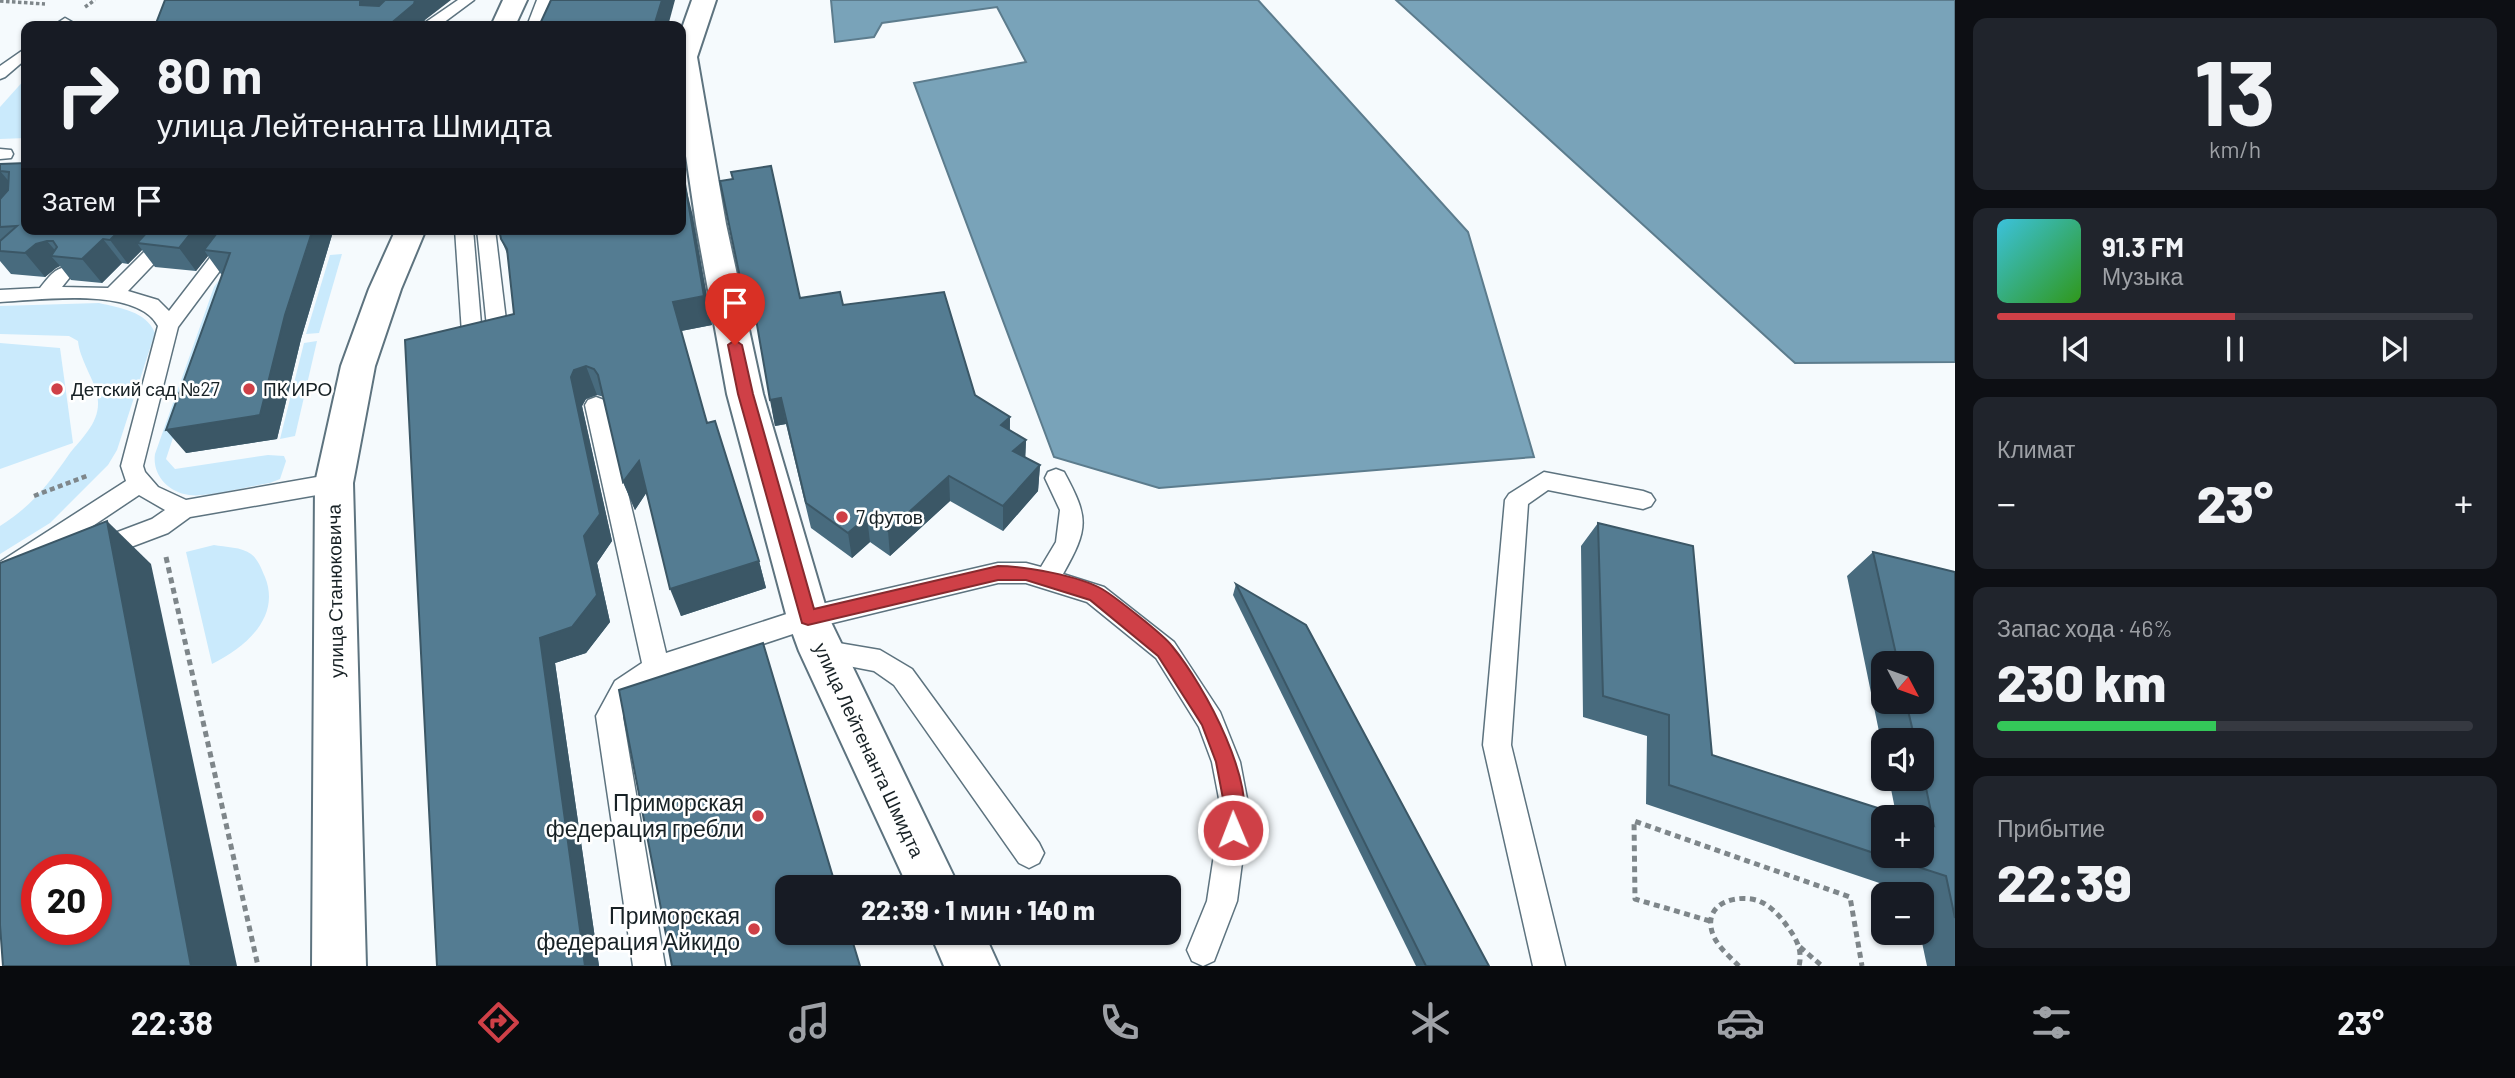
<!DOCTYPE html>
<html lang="ru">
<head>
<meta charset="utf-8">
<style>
  body { margin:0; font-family:Barlow,sans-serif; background:#20242c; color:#f1f3f6; height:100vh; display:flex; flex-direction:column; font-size:26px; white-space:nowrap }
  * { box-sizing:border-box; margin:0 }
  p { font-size:23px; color:#9ea1a6 }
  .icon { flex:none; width:38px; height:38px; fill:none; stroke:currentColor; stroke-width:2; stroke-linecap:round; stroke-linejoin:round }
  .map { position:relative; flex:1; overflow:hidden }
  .sheet { display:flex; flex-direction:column; gap:18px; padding:18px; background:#0d0f14; width:560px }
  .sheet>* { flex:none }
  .hud { position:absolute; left:21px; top:21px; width:665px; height:214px; border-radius:14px; box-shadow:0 2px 5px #0004; background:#171b24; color:#f1f3f6; overflow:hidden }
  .needle { width:46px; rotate:131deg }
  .fabs { position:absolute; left:1871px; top:651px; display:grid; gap:14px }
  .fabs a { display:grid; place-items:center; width:63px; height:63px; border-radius:14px; background:#171b24; box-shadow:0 2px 5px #0004; font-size:35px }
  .speed { position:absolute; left:21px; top:854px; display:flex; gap:14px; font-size:35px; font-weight:700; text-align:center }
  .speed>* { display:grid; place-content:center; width:91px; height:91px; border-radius:50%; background:#171b24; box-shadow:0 2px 5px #0004; line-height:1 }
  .speed .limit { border:10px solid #d22; background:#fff; color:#111 }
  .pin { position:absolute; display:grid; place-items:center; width:60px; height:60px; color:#fff; margin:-72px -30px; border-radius:50% 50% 50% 0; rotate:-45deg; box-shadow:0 0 7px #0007 }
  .pin .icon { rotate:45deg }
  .me { position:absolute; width:77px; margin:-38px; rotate:359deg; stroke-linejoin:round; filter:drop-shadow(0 0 5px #0008) }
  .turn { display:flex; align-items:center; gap:24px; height:147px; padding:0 21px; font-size:32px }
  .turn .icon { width:91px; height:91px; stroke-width:2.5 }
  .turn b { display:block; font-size:49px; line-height:60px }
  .then { display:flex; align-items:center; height:66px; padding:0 21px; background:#0003; gap:14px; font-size:26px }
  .big { font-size:52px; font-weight:800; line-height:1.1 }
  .sheet .card { flex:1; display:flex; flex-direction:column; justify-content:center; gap:10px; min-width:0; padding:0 24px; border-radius:14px; background:#20242c }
  .sheet .dial { align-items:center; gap:0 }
  .dial b { font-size:91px; line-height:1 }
  .song { display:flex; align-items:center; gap:21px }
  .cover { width:84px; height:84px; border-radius:10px; background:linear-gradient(135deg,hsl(190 70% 55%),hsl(110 70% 35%)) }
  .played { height:7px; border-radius:4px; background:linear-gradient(90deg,#cf4047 50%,#363941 50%) }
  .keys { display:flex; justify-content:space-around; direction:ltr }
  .heat { display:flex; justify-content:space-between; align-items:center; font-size:38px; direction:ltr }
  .charge { height:10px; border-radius:5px; background:linear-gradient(90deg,#34c759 46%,#363941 0) }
  .trip { position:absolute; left:775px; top:875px; width:406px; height:70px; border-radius:14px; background:#171b24; box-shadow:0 2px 5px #0004; font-weight:800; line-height:70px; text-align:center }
  .tabs { display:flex; height:112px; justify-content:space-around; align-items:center; background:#090b0e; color:#9ea1a6 }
  .tabs .icon { width:49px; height:49px }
  .tabs .current { color:#cf4047 }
  .tabs b { font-size:32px; color:#f1f3f6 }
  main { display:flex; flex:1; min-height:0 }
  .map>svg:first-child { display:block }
</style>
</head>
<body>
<main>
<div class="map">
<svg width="1955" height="966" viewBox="0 0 1955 966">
  <rect width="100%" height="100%" fill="#f5fafd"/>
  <g fill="#caeafc">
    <path d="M26,78v60l-26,1v-32z"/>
    <path d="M342,254l-23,79 -13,1 24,-79z"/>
    <path d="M230,265l-64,194 9,10 93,-14 16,1 2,5 -6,18 -10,4c-20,3 -63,15 -81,12 -21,-3 -37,-20 -34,-41l59,-167z"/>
    <path d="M99,303c21,5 47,8 56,30l-38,117 -9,15 -58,58 -50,31v-28c34,-22 47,-40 70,-73 11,-14 29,-30 28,-51 0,-18 -18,-40 -20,-61l-9,-5 -69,-2v-28z"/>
    <path d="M317,341l-22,95 -15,3 24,-96z"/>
    <path d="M0,343l60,5 13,95 -73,26z"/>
    <path d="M214,545c11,2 28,2 37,9 7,5 11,16 14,23 16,40 -19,70 -53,87l-26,-112z"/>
  </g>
  <g fill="#79a3b9" stroke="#5c7c8d" stroke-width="2">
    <path d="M831,0h427l210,232 66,225 -375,31 -105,-31 -140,-374 112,-21 -29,-55 -115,16 -8,14 -39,5z"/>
    <path d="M1396,0h559v362l-160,1z"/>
  </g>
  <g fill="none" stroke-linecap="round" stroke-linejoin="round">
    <g stroke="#5d737f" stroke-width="3">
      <g id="service">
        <path d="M458,0h16l-35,26h-14l1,-4z"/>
        <path d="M537,0h14l-10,26h-14z"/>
        <path d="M65,18l7,4 -3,4h-16z"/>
        <path d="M26,48v11l-21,18 -5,2v-13z"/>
        <path d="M0,149l11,1 2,4 -2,4 -11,1z"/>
        <path d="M167,229h20l-59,62 30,9 11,11 63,-82h19l-73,98 -35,139 2,6 13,15 28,13 148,-26 8,3 3,6 -3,6 -8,3 -144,25 -22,16 -69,26 -8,-3 -4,-7 4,-7 61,-23 13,-9 -26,-15 -130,87 -9,3v-23l126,-81 -5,-15 37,-140c-21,-40 -119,-26 -158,-24v-12l40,-2c9,-11 17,-24 32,-20l2,4 -12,15 46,1z"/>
        <path d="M455,229h18l10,119 -3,5h-14l-3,-5z"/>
        <path d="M477,229h18l13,108 -3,5h-14l-3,-5z"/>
        <path d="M596,397l8,3 3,5 59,248 142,-46 190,-44h28l15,4 15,-25 4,-32 -15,-32 3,-6 8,-3 8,3c25,46 25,56 -1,102l41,13 70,55 46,70 20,50 9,47 -12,92 -23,60 -11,5 -11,-5 -5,-11 20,-49 14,-92 -9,-47 -13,-35 -43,-69 -69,-56 -61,-19h-28l-190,46 -144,48 -31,20 -10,20 42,249h-32l-37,-250 19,-35 27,-18 -57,-258 3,-5z"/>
        <path d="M1544,472l99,19 8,3 4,6 -4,6 -8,3 -95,-19 -20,14 -17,241 54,221h-32l-50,-221 22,-245 4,-6z"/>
        <path d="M821,640l59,10 32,19 127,174 5,10 -5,10 -10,5 -10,-5 -125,-178 -20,-14 -62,-12 -4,-8 4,-8z"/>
        <path d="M0,929l11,5 5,11 2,21h-18z"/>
      </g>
    </g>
    <g stroke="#5d737f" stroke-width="4">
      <g id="minor">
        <path d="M503,0h24l-12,26h-24z"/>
        <path d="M692,0h24l-19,57 29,167 37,170 66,224 130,269h-51l-109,-236 -12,-33 -60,-224 -31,-170 -15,-102v-91z"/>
        <path d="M396,229h30l-25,60 -26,77 -22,117 13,483h-54l3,-483 26,-117 28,-77z"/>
        <path d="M930,933h54l15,33h-55z"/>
      </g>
    </g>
    <g stroke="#7e868a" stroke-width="3.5" stroke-dasharray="3.5 2.5" stroke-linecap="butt">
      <path d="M0,1l45,3"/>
      <path d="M85,7l10,-7"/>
    </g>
    <path stroke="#7e868a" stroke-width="4.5" stroke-dasharray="5 3.5" stroke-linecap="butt" d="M34,496l55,-21"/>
    <g stroke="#7e868a" stroke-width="5" stroke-dasharray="6 4.5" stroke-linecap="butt">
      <path d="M166,557l92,409"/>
      <path d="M1710,921l-75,-22 -1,-78 216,76 12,69"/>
      <path d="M1800,947l22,19"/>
      <path d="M1739,966c-11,-11 -26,-23 -28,-39 -4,-26 29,-33 48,-26 12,5 21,15 28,25 9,12 16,24 12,40"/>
    </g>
    <use href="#service" fill="#fff" fill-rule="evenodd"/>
    <use href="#minor" fill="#fff" fill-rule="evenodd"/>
  </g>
  <g fill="#486b7e" fill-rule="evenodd">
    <path d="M26,163v66l306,6 -31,104 -24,100 -91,14 36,-179h-1l-13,-18 -12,15 -41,-4 -13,-17 -14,14 -6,-1 -20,20 -31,-3 -11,-14 -4,2 -11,9 -34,-3 -11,-13v-97z"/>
    <path d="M692,212l20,113 -31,6 26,92 52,138 7,27 -85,28 -35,-123 -11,17 -12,-28 -19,-85 -7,-2 -11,4 -4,7 30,135 -15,22 13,59 -24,31 -31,10 44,303h-162l77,-652 -6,-58 -7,-17z"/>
    <path d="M800,298l43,7 132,90 35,22v13l16,10 -1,17 15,8 -2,26 -35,40 -53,-30 -60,55 -20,-14 -18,16 -41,-30 -25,-104 -11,2 -19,-109 -7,1z"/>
    <path d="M1598,523l114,232 184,59 -7,-35h33v-39h-39v11l-36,-175 26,-24 82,20v394h-28l-7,-33h2v-39h-10l-266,-90 1,-68 -64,-19 -2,-171zM1883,663h39v39h-39zM1883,817h39v39z"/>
    <path d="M1236,584l253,382h-73l-183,-371z"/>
  </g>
  <g fill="#3b5766">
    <path d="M362,0h33l-25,24 -10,-19v-3z"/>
    <path d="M415,0h36l-26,20 -2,6 -34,-1z"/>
    <path d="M662,0h13l-7,26h-14z"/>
    <path d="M0,171l20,23 -20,21z"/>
    <path d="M685,184l7,28 20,113 -31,6 -8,-29z"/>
    <path d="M121,229h43l-27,14 5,7 -14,14 -18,-24z"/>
    <path d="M194,229h34l-24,21 4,6 -12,15 -17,-23z"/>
    <path d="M313,229h16l3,6 -31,104 -24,100 -91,14 -20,-23 119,-115z"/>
    <path d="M103,239l19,24 -20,20 -20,-24z"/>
    <path d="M47,241l13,15h-9l9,10 -4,2 -11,9 -20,-24 11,-9z"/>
    <path d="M751,290l6,27 -8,1 -6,-26z"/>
    <path d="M586,366l11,29 -11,4 -4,7 30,135 -15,22 13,59 -24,31 -31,10 44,303h-14l-45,-328 44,-102 -13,-159 3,-7z"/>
    <path d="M781,398l5,26 -11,2 -5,-26z"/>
    <path d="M1010,417l-1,26 -8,-18z"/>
    <path d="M1026,440l-1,26 -12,-15z"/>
    <path d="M639,461l10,28 -14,21 -12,-28z"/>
    <path d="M1040,465l-2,26 -35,40v-25z"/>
    <path d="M949,476l1,25 -60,55 -2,-25z"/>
    <path d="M867,517l3,25 -18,16 -4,-25z"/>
    <path d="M107,521l44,43 86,402h-46z"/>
    <path d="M759,561l7,27 -85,28 -11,-27z"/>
  </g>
  <g fill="#547c92" stroke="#3b5766" stroke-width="2" fill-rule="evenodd">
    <path d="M165,0h197l-2,2v3l19,1 6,-6h30l-1,4 -25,21 54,1h-288z"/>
    <path d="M551,0h111l-8,26h-115z"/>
    <path d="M26,163v66h95l-11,11 -7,-1 -21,20 -31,-3 6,-9 -4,-6h-6l-11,3 -11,9 -25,-2v-10l17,-15 -17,1v-28l8,-9 1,-18 -9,-1v-7z"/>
    <path d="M771,166l29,132 40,-6 3,13 101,-13 31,103 35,22 -9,8 25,15 -13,11 27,14 -37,41 -54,-30 -61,55 -21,-14 -19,16 -42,-30 -25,-105 -11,2 -19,-110 -8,2 -23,-111 13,-2 -2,-7z"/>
    <path d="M681,184h4l19,112 -31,6 34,121 8,-2 44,140 -89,28 -31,-128 -16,21 -25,-107 -4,-6 -8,-3 -12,4 -3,7 29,137 -16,22 13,59 -25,32 -32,11 45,328h-148l-32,-626 109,-26 -7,-65 -6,-10 -2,-10h182z"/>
    <path d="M150,229h44l-15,19 -42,-5z"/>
    <path d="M220,229h93l-28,86 -25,100 -94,15 64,-177 -26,-3z"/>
    <path d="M107,521l84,445h-188l-3,-41v-362zM37,870h59v59h-59z"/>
    <path d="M1598,523l95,23 19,209 194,62h-23v39l-214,-71v-70l-66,-19z"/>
    <path d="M1873,552l82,20v346l-9,-42 -62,-20h38v-34l12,4 -12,-57v-29h-7l-9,-38h16v-39h-24z"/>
    <path d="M1236,584l70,41 183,341h-63z"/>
    <path d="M763,643l73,244h-48v46h62l10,33h-188l-53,-276z"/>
  </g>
  <path fill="#cf4047" stroke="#872a2e" stroke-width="2" d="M735,340l7,5 11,49 61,215 184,-43c27,0 81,10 104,23 12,7 62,46 70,57 32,39 89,141 68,191l-7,2 -7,-2 -3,-7 2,-21 -9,-47 -14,-37 -44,-69 -68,-56 -64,-20h-28l-190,45 -6,-2 -64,-229 -10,-49z"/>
  <g fill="#cf4047" stroke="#fff" stroke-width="2.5">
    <circle cx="57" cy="389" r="7"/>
    <circle cx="249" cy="389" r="7"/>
    <circle cx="842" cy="517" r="7"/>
    <circle cx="758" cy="816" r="7"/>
    <circle cx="754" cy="929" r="7"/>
  </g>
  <g text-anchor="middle" stroke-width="5" stroke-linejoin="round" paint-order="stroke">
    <g font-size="19" fill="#172125" stroke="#fff" text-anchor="start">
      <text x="71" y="396">Детский сад №27</text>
      <text x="263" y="396">ПК ИРО</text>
      <text x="856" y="524">7 футов</text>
    </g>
    <g font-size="19" fill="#172125" stroke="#fff">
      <text transform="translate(335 591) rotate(-91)" y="7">улица Станюковича</text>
      <text transform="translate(869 750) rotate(65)" y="7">улица Лейтенанта Шмидта</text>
    </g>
    <g font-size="23" fill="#172125" stroke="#fff" text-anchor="end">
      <text x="744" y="811">Приморская<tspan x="744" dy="26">федерация гребли</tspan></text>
      <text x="740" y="924">Приморская<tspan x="740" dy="26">федерация Айкидо</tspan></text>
    </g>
  </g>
</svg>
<div class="fabs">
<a><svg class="needle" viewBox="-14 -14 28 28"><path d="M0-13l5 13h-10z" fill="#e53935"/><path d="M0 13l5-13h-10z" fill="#9ea1a6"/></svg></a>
<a><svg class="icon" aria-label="sound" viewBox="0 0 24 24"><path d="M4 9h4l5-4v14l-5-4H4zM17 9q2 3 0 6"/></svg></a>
<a>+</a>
<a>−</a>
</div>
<div class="speed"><div class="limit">20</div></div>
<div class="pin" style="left:735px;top:345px;background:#d93025"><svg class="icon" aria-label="arrive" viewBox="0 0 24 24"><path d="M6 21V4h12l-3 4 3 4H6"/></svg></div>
<svg class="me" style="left:1233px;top:830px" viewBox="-20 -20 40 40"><circle r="17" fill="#cf4047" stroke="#fff" stroke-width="3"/><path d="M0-11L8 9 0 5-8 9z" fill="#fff"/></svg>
<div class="trip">22:39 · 1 мин · 140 m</div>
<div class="hud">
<div class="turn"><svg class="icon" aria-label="right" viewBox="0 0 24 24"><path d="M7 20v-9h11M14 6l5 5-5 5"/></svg><div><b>80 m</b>улица Лейтенанта Шмидта</div></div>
<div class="then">Затем<svg class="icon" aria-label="arrive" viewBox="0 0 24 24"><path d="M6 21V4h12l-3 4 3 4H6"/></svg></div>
</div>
</div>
<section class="sheet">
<div class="card dial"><b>13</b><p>km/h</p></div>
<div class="card">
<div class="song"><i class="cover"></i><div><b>91.3 FM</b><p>Музыка</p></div></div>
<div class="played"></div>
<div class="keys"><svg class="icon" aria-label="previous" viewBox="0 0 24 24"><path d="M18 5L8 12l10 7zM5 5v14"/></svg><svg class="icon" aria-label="pause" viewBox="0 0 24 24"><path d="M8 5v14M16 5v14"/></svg><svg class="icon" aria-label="next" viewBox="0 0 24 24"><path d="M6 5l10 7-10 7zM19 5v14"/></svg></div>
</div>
<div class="card"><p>Климат</p>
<div class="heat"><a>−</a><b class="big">23°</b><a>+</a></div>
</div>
<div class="card"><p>Запас хода · 46%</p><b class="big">230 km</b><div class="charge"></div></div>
<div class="card"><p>Прибытие</p><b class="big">22:39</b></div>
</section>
</main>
<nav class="tabs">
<b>22:38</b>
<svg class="icon current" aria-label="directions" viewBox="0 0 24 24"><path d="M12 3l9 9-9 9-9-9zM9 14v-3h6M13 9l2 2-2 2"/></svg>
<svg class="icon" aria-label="music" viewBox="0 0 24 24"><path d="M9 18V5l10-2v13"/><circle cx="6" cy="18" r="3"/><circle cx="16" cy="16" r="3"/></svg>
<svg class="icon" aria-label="phone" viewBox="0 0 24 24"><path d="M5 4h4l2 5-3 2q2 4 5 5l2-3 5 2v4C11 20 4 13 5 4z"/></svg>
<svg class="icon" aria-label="climate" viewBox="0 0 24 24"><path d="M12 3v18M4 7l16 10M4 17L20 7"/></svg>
<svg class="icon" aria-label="car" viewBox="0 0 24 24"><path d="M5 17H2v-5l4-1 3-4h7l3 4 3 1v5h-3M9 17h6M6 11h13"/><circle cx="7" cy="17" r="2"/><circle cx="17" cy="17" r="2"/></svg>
<svg class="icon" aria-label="filters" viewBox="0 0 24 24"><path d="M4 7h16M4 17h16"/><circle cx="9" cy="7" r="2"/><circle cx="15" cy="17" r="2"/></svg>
<b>23°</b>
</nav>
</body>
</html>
